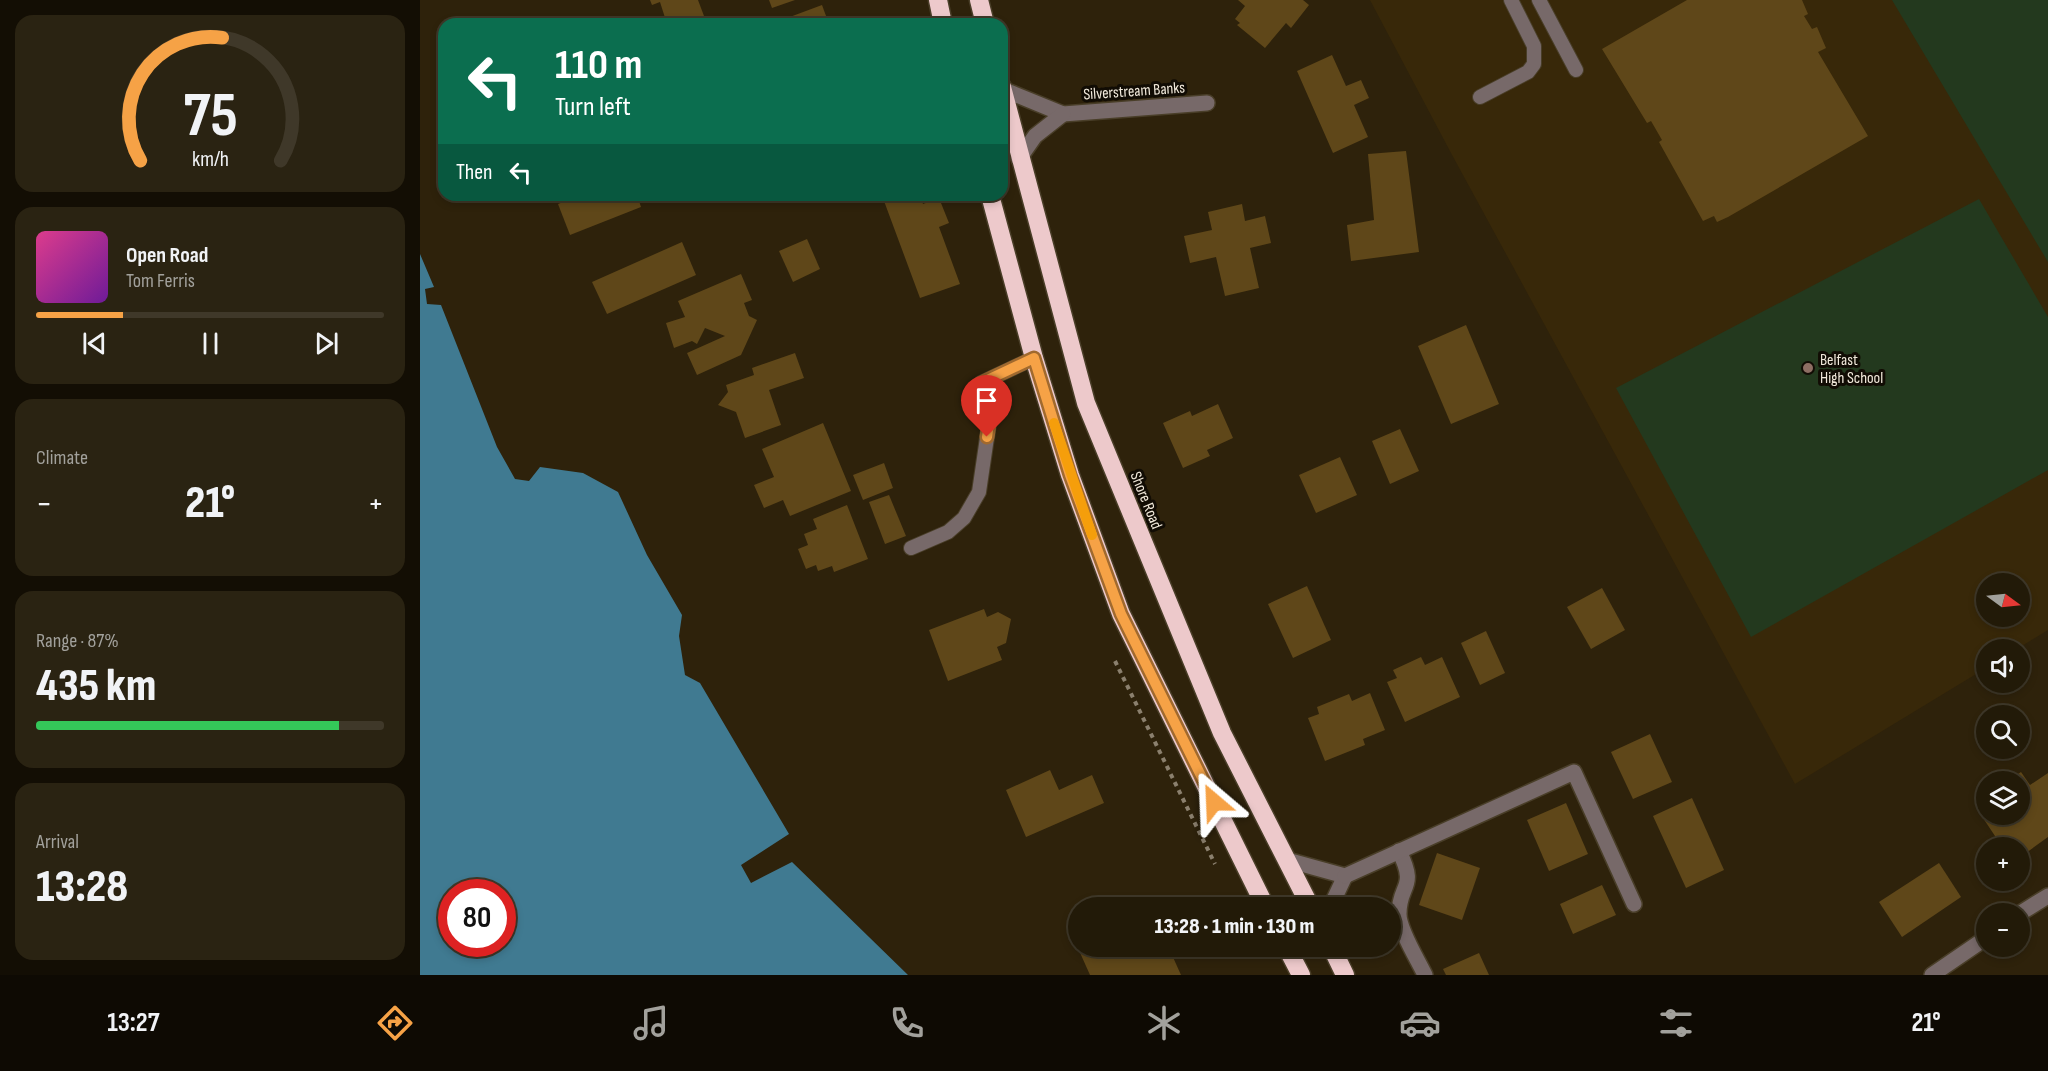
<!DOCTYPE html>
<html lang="en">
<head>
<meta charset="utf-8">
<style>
  body { margin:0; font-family:"Sofia Sans Condensed",sans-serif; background:#2a2312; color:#f1f3f6; height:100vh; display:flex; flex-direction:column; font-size:22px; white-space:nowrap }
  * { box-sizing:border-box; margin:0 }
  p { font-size:20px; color:#a2a19c }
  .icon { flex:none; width:33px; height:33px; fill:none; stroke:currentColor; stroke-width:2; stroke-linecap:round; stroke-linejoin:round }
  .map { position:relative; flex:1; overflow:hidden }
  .details { display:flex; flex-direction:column; gap:15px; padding:15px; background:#130e04; width:420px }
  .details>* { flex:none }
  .banner { position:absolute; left:18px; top:18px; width:570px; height:183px; border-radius:18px; box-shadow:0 3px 9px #0003,0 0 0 2px #3f3829; background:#0b6e4f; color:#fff; overflow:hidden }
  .needle { width:39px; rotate:105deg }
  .tools { position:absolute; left:1556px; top:573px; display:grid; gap:12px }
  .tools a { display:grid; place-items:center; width:54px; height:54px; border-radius:50%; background:#221a08; box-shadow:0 3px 9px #0003,0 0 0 2px #3f3829; font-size:30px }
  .speed { position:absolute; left:18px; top:879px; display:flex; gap:12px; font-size:30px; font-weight:700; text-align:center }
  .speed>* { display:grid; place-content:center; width:78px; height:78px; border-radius:50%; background:#221a08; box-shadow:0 3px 9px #0003,0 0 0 2px #3f3829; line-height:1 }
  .speed .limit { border:9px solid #d22; background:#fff; color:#111 }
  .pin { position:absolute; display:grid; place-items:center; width:51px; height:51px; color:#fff; margin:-62px -26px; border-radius:50% 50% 50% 0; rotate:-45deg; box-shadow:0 0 6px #0007 }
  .pin .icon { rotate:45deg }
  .me { position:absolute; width:66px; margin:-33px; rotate:334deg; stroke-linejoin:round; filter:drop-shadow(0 0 4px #0008) }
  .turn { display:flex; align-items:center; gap:21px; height:126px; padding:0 18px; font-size:27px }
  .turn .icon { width:78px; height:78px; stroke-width:2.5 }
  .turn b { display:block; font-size:42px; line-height:51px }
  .then { display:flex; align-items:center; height:57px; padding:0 18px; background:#0003; gap:12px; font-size:22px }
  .big { font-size:45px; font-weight:800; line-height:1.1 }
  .details .tile { flex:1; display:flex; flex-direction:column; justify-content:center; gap:9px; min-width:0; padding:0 21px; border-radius:18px; background:#2a2312 }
  .details .dial { align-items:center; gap:0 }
  .dial svg { height:156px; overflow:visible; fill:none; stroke:#3f3829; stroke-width:7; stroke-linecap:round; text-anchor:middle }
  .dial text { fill:#f1f3f6; stroke:none }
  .song { display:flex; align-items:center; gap:18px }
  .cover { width:72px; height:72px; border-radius:9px; background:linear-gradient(135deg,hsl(330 70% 55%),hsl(280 70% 35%)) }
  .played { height:6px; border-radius:3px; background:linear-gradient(90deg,#f6a246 25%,#3f3829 25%) }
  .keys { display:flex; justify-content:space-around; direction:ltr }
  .heat { display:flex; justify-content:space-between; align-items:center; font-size:33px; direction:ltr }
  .charge { height:9px; border-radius:4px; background:linear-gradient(90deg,#34c759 87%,#3f3829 0) }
  .trip { position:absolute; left:648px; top:897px; width:333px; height:60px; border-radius:30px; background:#221a08; box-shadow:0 3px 9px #0003,0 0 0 2px #3f3829; font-weight:800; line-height:60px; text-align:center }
  .tab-bar { display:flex; height:96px; justify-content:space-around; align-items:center; background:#0e0a03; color:#a2a19c }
  .tab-bar .icon { width:42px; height:42px }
  .tab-bar .active { color:#f6a246 }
  .tab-bar b { font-size:27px; color:#f1f3f6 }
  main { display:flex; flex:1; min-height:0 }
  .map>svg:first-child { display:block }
</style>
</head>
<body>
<main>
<section class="details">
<div class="tile dial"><svg viewBox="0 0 100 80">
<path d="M14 69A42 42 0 1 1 86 69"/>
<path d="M14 69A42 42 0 0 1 56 6" stroke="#f6a246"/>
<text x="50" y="56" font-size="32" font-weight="700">75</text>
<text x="50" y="72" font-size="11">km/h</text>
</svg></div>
<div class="tile">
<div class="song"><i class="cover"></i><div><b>Open Road</b><p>Tom Ferris</p></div></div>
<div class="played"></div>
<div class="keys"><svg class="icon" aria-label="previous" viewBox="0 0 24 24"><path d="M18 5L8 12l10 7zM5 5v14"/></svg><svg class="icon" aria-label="pause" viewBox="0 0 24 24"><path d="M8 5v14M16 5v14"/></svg><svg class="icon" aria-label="next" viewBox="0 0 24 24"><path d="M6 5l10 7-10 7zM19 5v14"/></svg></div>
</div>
<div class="tile"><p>Climate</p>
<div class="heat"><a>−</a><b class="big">21°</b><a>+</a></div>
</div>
<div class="tile"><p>Range · 87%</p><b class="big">435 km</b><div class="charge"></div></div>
<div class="tile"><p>Arrival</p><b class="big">13:28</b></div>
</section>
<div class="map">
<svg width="1628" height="975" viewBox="0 0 1628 975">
  <rect width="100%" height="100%" fill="#2e220b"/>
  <path fill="#382809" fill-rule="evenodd" d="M950,0h678v630l-31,19 -31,1v18l-191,116 -344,-631zM1566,584h33v32h-33z"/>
  <g fill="#23391e">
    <path d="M1472,0h156v262z"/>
    <path d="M1559,199l69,118v153l-297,167 -135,-249z"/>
  </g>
  <path fill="#407a91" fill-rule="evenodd" d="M0,254l14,33 -9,2 2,15 14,1 56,142 18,32 14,2 11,-14 43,6 35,19 29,63 35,60 -3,21 6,39 15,8 89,151 -48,31 10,18 41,-21 116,113h-488zM32,892h50v52h-50z"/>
  <g fill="#5f4719">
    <path d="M230,0h48l9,24h-40l-7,-22 -8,3z"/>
    <path d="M349,0h26l-23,8z"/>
    <path d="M818,0h65l6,5 -18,23 -5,-5 -21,25 -28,-23 3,-2 -5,-4 10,-13z"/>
    <path d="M1267,0h115l6,14 -4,2 8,13 5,-2 9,21 -8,4 50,84 -140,81 -11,5 -3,-6 -11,5 -44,-79 3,-2 -11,-19 -4,2 -45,-74z"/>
    <path d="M402,5l7,19h-49l-1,-3z"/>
    <path d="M912,55l14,31 15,-6 8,18 -15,7 14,32 -35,16 -36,-82z"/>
    <path d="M986,151l13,101 -68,9 -4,-36 27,-5 -6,-66z"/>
    <path d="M161,195h56l4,12 -71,28 -12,-31z"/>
    <path d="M480,195h20l3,9 16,-6 10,25 -10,4 21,57 -40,14 -36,-97z"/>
    <path d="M822,204l3,17 20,-5 6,27 -21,5 9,40 -34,8 -9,-39 -26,6 -6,-27 28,-6 -4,-18z"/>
    <path d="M387,239l13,30 -27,13 -14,-31z"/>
    <path d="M262,242l14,33 -89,39 -15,-32z"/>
    <path d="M321,274l11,26 -8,3 5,13 8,4 -16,35 -44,20 -10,-22 38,-17 -20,-8 -8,16 -5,-3 -18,7 -8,-25 19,-6 -7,-16z"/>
    <path d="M1046,325l33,79 -48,20 -33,-78z"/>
    <path d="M375,353l9,25 -35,12 12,35 -36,13 -9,-26 -18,-7 10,-13 -2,-7 28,-10 -2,-7z"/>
    <path d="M798,404l15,34 -26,12 3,6 -27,12 -20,-45 27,-12 2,5z"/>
    <path d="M403,423l28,68 -61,25 -7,-16 -19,8 -10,-23 20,-8 -12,-28z"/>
    <path d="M980,429l19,42 -29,13 -18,-43z"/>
    <path d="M920,457l17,38 -41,18 -17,-38z"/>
    <path d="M464,463l9,25 -30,12 -10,-25z"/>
    <path d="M469,495l17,41 -21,8 -16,-42z"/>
    <path d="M427,505l21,54 -34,13 -2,-6 -14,5 -2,-6 -10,4 -8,-20 10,-4 -4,-11 13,-5 -4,-10z"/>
    <path d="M887,586l24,54 -38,18 -25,-54z"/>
    <path d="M1182,588l23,42 -34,19 -24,-42z"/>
    <path d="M564,609l3,8 11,-5 13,7 -5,24 -9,4 5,13 -54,21 -19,-51z"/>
    <path d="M1066,631l19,42 -25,12 -19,-42z"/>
    <path d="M1001,657l4,8 17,-8 18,40 -55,25 -18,-40 10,-4 -4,-8z"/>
    <path d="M950,693l15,37 -22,9 2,6 -40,16 -17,-43 11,-4 -2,-7 32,-13 3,7z"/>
    <path d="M1230,734l22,48 -39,17 -22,-47z"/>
    <path d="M630,770l9,20 33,-15 12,28 -78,34 -20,-47z"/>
    <path d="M1601,772l9,13 18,-12v64l-29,21v-10h-16l-20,-30 5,-4h31v-32h-13z"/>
    <path d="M1272,798l32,72 -38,18 -33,-72z"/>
    <path d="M1146,803l22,51 -39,17 -22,-51z"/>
    <path d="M1017,853l43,15 -18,52 -43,-15z"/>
    <path d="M1519,863l22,34 -59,40 -23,-35z"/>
    <path d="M1182,885l14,30 -43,19 -13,-30z"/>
    <path d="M658,934v12h90l13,29h-91l-17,-38z"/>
    <path d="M1059,953l10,22h-43l-3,-6z"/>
  </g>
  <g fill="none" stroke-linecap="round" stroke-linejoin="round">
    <g stroke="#493e28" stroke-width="16">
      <g id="lane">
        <path d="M1119,0l37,70"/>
        <path d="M1060,97l48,-25 6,-8v-18l-23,-46"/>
        <path d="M491,548l37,-16 16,-14 15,-26 10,-68 -8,-41 53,-25"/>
      </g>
    </g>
    <g stroke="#493e28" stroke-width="18">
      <g id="street">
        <path d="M582,89l61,25 144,-11"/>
        <path d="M599,159l16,-23 28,-22"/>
        <path d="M979,851c19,38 0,32 0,63 0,16 19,46 26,61"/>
        <path d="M867,860l58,16 -15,32"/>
        <path d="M925,876l229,-104 60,132"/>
        <path d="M1599,914l29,-18"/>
        <path d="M1512,975l54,-37"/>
      </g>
    </g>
    <g stroke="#493e28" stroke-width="21">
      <g id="highway">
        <path d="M518,0l5,24"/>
        <path d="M559,0l6,24"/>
        <path d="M582,87l84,316 136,330 89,175"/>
        <path d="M570,195l44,163 36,117 51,139 145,294"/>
        <path d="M866,946l15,29"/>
        <path d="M911,946l14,29"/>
      </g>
    </g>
    <path stroke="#8b806e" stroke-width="4" stroke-dasharray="4.5 4.5" stroke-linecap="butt" d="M695,661l100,203"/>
    <use href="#lane" stroke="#776969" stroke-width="14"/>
    <use href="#street" stroke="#776969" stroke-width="15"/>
    <use href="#highway" stroke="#edc9cb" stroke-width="18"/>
  </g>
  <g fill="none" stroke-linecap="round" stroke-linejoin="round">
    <g stroke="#a0692e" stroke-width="15">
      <path id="route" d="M567,437l2,-13 -8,-41 53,-25 36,117 51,139 93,188"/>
    </g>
    <use href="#route" stroke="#f6a246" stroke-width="10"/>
    <path stroke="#f59e0b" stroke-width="10" d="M634,423l38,112"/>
  </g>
  <circle fill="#8d6e63" stroke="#110c04" stroke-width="2" cx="1388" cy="368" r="6"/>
  <g text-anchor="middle" stroke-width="6" stroke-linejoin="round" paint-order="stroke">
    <g font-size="16" fill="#f2eadc" stroke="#110c04">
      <text transform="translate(714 90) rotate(-4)" y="6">Silverstream Banks</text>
      <text transform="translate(727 500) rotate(68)" y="6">Shore Road</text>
    </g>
    <g font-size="16" fill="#f2eadc" stroke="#110c04" text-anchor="start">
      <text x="1400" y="365">Belfast<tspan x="1400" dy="18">High School</tspan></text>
    </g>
  </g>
</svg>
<div class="tools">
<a><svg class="needle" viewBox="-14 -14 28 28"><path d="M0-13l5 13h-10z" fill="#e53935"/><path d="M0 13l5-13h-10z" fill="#a2a19c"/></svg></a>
<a><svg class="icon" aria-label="sound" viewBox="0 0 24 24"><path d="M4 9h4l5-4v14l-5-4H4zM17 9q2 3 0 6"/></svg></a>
<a><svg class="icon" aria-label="search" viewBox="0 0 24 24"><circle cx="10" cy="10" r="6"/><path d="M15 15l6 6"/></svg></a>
<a><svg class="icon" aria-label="layers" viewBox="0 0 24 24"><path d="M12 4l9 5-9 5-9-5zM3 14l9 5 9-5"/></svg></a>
<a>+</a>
<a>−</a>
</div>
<div class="speed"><div class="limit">80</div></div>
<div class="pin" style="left:567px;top:437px;background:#d93025"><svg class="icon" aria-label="arrive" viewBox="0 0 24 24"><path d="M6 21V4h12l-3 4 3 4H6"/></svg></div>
<svg class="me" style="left:794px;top:802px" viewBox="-20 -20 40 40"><path d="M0-17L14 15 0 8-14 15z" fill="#f6a246" stroke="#fff" stroke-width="4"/></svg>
<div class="trip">13:28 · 1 min · 130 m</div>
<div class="banner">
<div class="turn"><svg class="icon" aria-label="left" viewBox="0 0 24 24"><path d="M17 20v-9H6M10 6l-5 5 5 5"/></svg><div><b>110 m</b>Turn left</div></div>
<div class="then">Then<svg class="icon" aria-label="left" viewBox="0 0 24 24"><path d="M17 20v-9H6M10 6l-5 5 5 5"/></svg></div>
</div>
</div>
</main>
<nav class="tab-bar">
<b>13:27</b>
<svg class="icon active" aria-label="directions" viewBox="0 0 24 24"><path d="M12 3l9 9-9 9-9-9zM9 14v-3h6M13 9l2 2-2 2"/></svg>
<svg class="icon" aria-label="music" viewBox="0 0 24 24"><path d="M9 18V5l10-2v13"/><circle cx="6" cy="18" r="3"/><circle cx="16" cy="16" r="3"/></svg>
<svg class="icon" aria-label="phone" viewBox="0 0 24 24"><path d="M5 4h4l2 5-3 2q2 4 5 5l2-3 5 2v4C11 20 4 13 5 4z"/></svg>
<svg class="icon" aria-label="climate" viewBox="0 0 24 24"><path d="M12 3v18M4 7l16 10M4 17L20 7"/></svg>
<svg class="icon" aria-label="car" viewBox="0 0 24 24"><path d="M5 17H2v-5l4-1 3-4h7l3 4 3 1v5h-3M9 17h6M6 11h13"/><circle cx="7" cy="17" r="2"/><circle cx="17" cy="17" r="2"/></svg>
<svg class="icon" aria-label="filters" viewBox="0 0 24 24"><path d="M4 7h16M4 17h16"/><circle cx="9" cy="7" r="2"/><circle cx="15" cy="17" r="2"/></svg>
<b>21°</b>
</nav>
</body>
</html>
